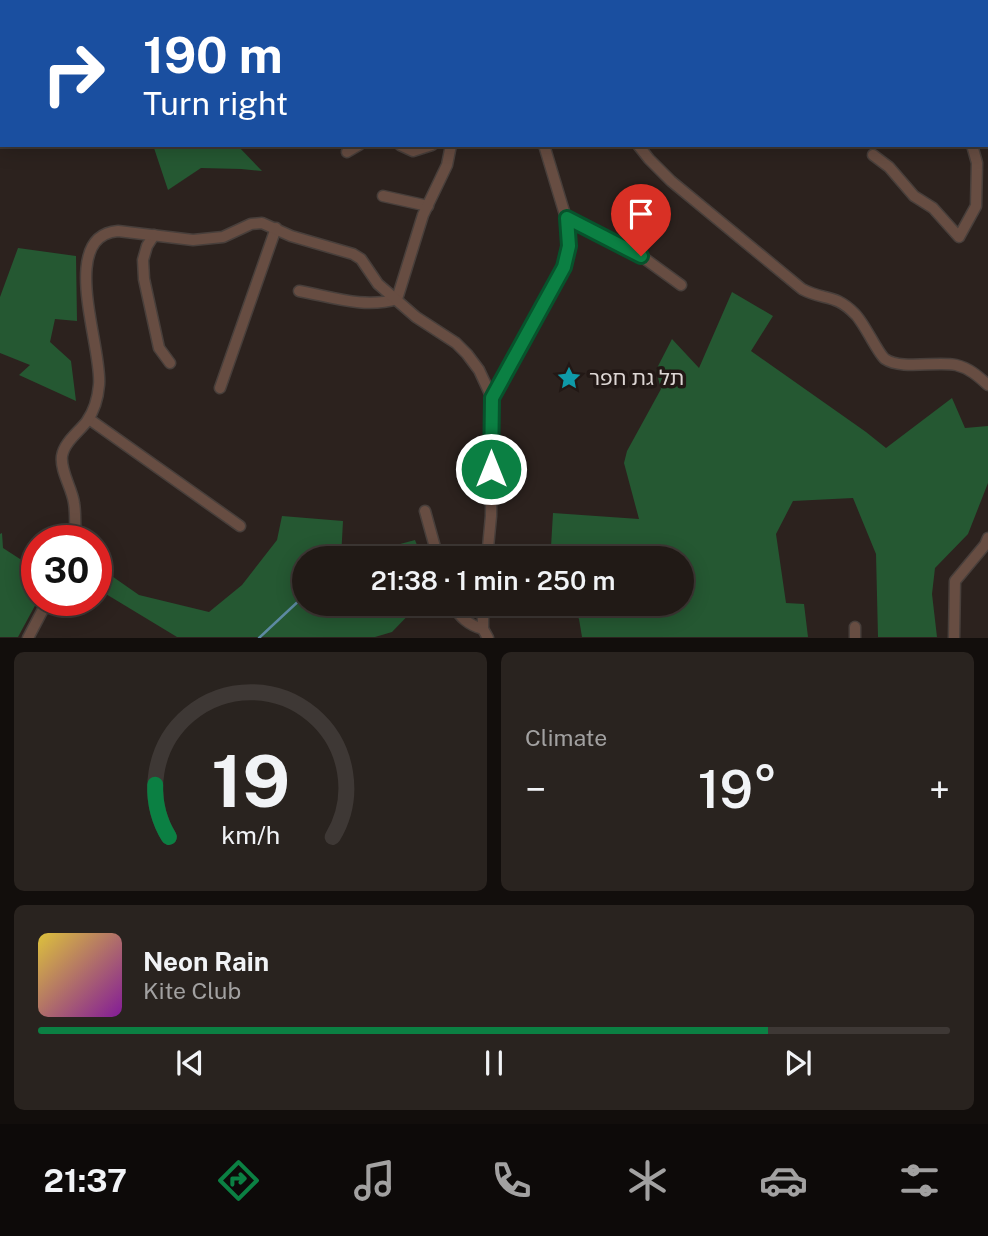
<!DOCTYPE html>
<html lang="en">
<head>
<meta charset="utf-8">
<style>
  body { margin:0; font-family:"Public Sans","Noto Sans Hebrew",sans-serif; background:#29231f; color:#f1f3f6; height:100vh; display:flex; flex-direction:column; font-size:26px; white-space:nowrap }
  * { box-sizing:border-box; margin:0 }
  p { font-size:23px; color:#a2a1a1 }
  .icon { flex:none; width:38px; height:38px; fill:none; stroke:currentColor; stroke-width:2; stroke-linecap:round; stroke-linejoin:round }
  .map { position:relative; height:638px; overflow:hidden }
  .details { display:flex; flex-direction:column; gap:14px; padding:14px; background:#120e0c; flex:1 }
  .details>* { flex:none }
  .hud { position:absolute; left:0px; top:0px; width:989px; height:147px; box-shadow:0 4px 18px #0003,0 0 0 2px #3e3835; background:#1a4fa0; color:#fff; overflow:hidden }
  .speed { position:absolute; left:21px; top:525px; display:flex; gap:14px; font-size:35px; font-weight:700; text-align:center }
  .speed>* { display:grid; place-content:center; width:91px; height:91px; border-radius:50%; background:#211a16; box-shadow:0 4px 18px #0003,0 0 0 2px #3e3835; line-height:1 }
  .speed .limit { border:10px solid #d22; background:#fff; color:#111 }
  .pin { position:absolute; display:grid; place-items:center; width:60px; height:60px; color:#fff; margin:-72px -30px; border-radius:50% 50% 50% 0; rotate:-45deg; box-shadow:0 0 7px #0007 }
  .pin .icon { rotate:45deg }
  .me { position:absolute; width:77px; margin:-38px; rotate:0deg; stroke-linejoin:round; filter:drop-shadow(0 0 5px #0008) }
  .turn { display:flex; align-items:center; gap:24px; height:147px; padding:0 28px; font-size:32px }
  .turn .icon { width:91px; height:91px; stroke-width:2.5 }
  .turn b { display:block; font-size:49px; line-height:60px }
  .big { font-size:52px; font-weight:600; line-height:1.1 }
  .details .card { flex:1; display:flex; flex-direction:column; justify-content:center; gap:10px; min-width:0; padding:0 24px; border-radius:10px; background:#29231f }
  .details .dial { align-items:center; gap:0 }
  .dial svg { height:182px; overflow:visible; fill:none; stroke:#3e3835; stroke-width:7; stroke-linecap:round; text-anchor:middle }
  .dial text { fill:#f1f3f6; stroke:none }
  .song { display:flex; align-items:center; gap:21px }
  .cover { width:84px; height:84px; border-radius:10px; background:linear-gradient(135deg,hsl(50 70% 55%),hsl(290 70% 35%)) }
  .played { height:7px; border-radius:4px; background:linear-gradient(90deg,#0b8043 80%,#3e3835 80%) }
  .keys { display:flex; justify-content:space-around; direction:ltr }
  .heat { display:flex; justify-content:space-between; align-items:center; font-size:38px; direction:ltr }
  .details .tiles { flex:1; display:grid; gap:14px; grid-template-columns:1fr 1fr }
  .card:last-child { grid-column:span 2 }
  .trip { position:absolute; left:292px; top:546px; width:402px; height:70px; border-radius:35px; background:#211a16; box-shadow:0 4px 18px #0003,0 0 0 2px #3e3835; font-weight:600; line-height:70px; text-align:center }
  .dock { display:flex; height:112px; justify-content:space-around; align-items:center; background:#0d0a09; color:#a2a1a1 }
  .dock .icon { width:49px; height:49px }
  .dock .on { color:#0b8043 }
  .dock b { font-size:32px; color:#f1f3f6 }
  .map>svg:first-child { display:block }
</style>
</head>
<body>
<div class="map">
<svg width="988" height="638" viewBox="0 0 988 638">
  <rect width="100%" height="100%" fill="#2c221e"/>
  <g fill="#255832">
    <path d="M153,145h84l25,26 -21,-2 -40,-1 -33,22z"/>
    <path d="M18,248l58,8 1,65 -22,-2 -5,23 21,19 5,40 -57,-26 11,-10 -30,-12v-56z"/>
    <path d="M732,292l41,24 -22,35 115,81 20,16 66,-50 13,30 23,-2v57l-20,51 -33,34 -3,26 5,43h-59l-2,-83 -23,-56 -60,3 -17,33 10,69 18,1 4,33h-226l-3,-18 -9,-15h112v-46h-129l-2,-11 2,-34 86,6 -15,-56 3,-12 34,-62 -5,-19 16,-31 27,29z"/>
    <path d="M282,516l61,5 -2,37h-37v46h115l-27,28 -17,5h-198l-81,-49v-23l43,30 70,17 33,-27 35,-45z"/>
    <path d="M2,533l1,15 34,22 1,30 -20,37h-18v-103z"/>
    <path d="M415,540l7,18h-74z"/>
  </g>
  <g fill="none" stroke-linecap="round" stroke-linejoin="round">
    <g stroke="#5d8aa2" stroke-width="2.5">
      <path d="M987,80h1"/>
      <path d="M259,638l45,-42"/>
    </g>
    <g stroke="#483f3b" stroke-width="13">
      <g id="street">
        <path d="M52,0l7,2"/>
        <path d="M191,0l1,2"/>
        <path d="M461,0l4,2"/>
        <path d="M728,0v2"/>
        <path d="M377,2l22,-2"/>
        <path d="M506,2l2,-2"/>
        <path d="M627,2l1,-2"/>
        <path d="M987,121h1"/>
        <path d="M400,145l13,6 19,-6"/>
        <path d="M638,145l11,14 22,22 131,108c22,12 33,4 53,25 10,10 23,40 30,45 16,11 52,2 71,6 13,3 22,11 32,20"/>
        <path d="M347,152l12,-7"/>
        <path d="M873,155l16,12 25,29 19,12 26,29 17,-31 1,-43 -5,-18"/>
        <path d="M383,196l45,10"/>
        <path d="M567,218l74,38 40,29"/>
        <path d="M154,235l-7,11 -4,14 1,19 15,69 11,15"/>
        <path d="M299,291c33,6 66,18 98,8"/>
        <path d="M397,299l26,-84 24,-50 4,-20"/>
        <path d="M220,388l56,-160"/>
        <path d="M89,419l151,107"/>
        <path d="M425,511l13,47"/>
        <path d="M75,541c0,-13 1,-26 -1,-38 -2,-15 -14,-32 -12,-47 2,-14 18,-25 25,-35 7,-10 11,-24 12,-36 4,-37 -42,-149 19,-154l75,9 30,-3 28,-13 11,-1 29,13 62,18 8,5 17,25 38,33 40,26 11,11 12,16 13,28"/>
        <path d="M487,558l4,-42 1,-118 72,-131 5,-21v-18l-25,-83"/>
        <path d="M452,604c8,13 16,21 31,25"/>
        <path d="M483,604v25l5,9"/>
        <path d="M28,638l20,-38"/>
        <path d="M855,638v-11"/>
        <path d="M954,638l1,-57 30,-36 3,-7"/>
      </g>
    </g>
    <g stroke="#483f3b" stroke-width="18">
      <g id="secondary">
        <path d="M345,0v2"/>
        <path d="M0,97h2"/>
      </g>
    </g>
    <use href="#street" stroke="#674d42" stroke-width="10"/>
    <use href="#secondary" stroke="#8c6352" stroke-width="14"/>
  </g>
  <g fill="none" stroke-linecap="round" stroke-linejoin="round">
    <g stroke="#07532c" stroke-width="18">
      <path id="route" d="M491,469l1,-71 72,-131 5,-21 -2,-28 74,38"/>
    </g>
    <use href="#route" stroke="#0b8043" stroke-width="12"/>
  </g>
  <defs>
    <g id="sight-bare" transform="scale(1.89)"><path d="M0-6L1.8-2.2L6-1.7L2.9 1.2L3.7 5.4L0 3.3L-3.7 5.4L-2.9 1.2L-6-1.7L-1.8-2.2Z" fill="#0f9aa8" stroke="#221815" stroke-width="2.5" paint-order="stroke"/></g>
  </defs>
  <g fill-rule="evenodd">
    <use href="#sight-bare" x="569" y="378"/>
  </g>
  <g text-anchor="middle" stroke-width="7" stroke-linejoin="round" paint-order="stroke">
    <g font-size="21" fill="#ddd6d4" stroke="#221815" text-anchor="start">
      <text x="589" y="385">תל גת חפר</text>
    </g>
  </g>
</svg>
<div class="speed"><div class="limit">30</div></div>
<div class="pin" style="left:641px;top:256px;background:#d93025"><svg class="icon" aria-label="arrive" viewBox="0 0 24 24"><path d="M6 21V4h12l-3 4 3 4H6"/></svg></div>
<svg class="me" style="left:491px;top:469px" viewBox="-20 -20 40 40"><circle r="17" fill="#0b8043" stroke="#fff" stroke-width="3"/><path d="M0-11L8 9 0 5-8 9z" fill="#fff"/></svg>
<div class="trip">21:38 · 1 min · 250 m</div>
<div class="hud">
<div class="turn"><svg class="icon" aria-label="right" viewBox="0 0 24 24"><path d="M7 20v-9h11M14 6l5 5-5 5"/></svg><div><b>190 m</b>Turn right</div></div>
</div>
</div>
<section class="details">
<div class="tiles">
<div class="card dial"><svg viewBox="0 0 100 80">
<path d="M14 69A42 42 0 1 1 86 69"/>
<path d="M14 69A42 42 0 0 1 8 46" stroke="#0b8043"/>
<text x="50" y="56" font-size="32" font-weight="700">19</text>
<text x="50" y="72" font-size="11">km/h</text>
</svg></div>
<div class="card"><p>Climate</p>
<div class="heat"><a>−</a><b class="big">19°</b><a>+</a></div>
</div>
<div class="card">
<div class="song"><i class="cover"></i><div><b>Neon Rain</b><p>Kite Club</p></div></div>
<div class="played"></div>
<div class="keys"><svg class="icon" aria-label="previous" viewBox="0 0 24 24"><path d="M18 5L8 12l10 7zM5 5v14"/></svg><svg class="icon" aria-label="pause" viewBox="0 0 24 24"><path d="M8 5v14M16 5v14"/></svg><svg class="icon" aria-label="next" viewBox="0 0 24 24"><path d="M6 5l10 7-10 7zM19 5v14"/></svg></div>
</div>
</div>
</section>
<nav class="dock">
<b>21:37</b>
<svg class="icon on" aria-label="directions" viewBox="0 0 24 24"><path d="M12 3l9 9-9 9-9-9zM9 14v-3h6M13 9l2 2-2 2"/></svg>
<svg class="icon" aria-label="music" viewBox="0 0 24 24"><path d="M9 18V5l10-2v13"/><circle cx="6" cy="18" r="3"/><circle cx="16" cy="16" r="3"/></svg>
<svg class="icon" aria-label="phone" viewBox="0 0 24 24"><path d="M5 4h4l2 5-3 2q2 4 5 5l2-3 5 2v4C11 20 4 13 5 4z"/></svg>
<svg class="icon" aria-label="climate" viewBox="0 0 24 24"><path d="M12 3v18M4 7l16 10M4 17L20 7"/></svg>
<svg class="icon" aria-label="car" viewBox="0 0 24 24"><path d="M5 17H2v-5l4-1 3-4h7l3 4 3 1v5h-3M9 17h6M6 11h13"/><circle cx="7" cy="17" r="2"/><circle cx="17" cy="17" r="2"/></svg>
<svg class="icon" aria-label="filters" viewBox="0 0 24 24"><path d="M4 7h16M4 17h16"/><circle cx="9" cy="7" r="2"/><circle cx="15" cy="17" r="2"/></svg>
</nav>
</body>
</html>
